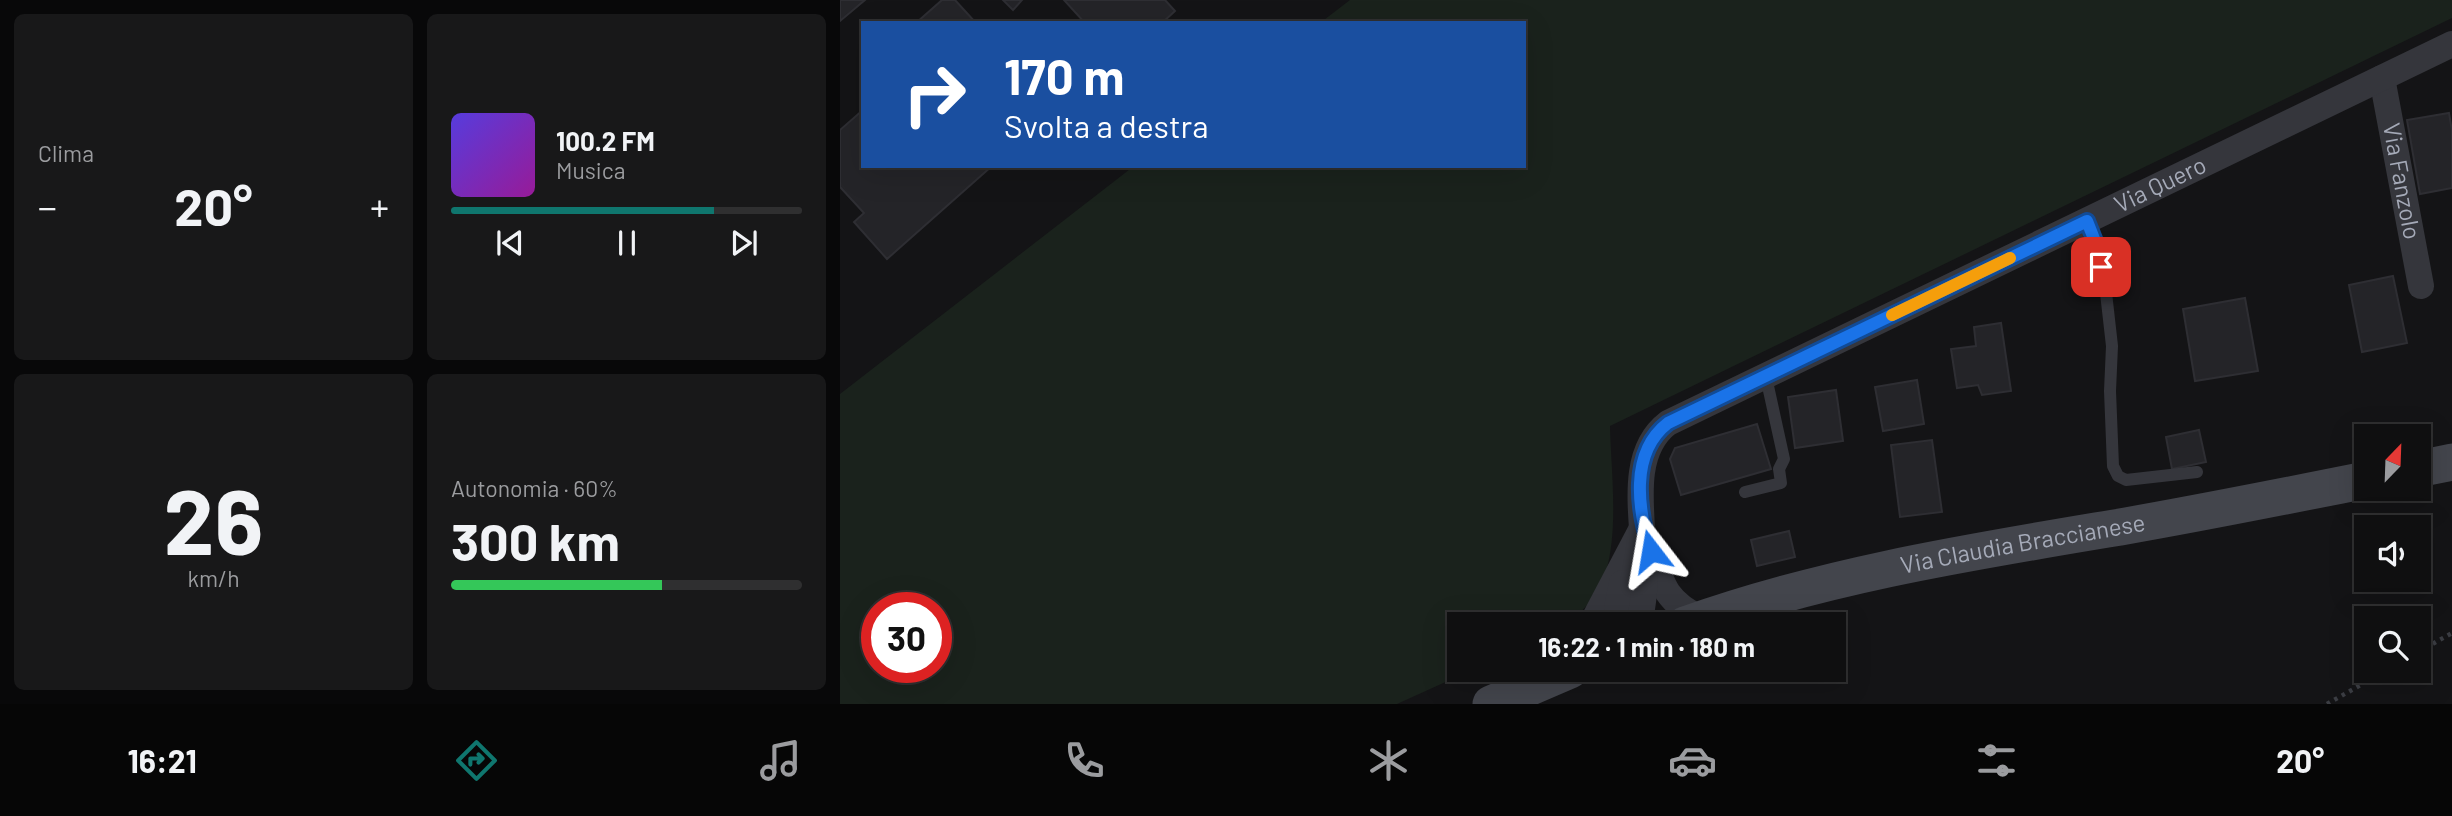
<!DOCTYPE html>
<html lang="it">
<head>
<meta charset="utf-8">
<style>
  body { margin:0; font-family:Barlow,sans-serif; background:#181819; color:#f1f3f6; height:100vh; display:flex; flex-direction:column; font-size:26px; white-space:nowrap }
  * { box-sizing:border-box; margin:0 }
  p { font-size:23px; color:#9b9c9f }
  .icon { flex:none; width:38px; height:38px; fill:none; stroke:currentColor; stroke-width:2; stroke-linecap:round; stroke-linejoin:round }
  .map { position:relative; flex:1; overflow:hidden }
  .details { display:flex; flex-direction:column; gap:14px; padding:14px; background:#080809; width:840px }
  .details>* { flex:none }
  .guide { position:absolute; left:21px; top:21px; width:665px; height:147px; border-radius:0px; box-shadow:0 7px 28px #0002,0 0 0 2px #2f2f30; background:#1a4fa0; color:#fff; overflow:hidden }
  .needle { width:46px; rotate:23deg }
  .buttons { position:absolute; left:1514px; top:424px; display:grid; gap:14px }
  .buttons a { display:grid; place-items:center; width:77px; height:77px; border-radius:0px; background:#0f0f10; box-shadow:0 7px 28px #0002,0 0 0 2px #2f2f30; font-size:35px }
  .speed { position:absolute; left:21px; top:592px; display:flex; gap:14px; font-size:35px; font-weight:700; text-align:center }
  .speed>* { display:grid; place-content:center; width:91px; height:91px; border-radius:50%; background:#0f0f10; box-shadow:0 7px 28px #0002,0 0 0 2px #2f2f30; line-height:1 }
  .speed .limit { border:10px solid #d22; background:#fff; color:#111 }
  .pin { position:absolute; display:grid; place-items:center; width:60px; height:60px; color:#fff; margin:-30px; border-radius:14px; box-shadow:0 4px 10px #0006 }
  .me { position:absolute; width:77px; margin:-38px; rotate:346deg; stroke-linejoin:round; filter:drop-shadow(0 0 5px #0008) }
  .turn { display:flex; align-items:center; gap:24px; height:147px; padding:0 28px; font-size:32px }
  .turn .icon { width:91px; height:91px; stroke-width:2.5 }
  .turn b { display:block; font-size:49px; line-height:60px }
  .big { font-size:52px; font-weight:700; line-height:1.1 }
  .details .widget { flex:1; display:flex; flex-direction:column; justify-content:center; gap:10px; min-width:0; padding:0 24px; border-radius:10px; background:#181819 }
  .details .dial { align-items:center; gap:0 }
  .dial b { font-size:91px; line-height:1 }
  .song { display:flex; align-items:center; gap:21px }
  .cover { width:84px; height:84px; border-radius:10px; background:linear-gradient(135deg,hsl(250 70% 55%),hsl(300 70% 35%)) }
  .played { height:7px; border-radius:4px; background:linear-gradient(90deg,#0f766e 75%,#2f2f30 75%) }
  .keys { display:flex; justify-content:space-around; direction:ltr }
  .heat { display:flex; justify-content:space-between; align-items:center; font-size:38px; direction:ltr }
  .charge { height:10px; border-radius:5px; background:linear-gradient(90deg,#34c759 60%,#2f2f30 0) }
  .details .tiles { flex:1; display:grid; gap:14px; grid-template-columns:repeat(2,1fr) }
  .trip { position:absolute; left:607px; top:612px; width:399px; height:70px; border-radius:0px; background:#0f0f10; box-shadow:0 7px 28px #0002,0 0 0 2px #2f2f30; font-weight:700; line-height:70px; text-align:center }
  .tabs { display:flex; height:112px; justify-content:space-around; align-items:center; background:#060606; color:#9b9c9f }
  .tabs .icon { width:49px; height:49px }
  .tabs .current { color:#0f766e }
  .tabs b { font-size:32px; color:#f1f3f6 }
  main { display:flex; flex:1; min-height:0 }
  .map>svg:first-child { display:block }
</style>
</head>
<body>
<main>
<section class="details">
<div class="tiles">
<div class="widget"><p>Clima</p>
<div class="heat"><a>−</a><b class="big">20°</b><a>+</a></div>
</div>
<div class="widget">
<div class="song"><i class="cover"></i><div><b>100.2 FM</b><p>Musica</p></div></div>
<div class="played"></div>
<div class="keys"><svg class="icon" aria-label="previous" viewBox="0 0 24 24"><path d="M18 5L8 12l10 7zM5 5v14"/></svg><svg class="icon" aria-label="pause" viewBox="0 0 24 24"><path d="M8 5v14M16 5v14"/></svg><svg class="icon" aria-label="next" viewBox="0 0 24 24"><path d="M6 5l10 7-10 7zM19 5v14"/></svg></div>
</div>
<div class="widget dial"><b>26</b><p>km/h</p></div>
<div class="widget"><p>Autonomia · 60%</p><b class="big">300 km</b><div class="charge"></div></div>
</div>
</section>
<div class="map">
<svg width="1612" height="704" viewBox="0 0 1612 704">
  <rect width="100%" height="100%" fill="#141416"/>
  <path fill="#1a221c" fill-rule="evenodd" d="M510,0h1102v18l-842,408c1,48 11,118 -10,161 -7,14 -21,26 -31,38h-109v45h12l-75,34h-557v-310l294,-228h390v-143h-204zM37,607h59v60h-59z"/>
  <g fill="#242428" stroke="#2e2e33" stroke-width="2">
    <path d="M0,0h25l-25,21z"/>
    <path d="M102,0h13l21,23h-60z"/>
    <path d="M163,0h19l-9,10z"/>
    <path d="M224,0h101l10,11 -13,12h-77z"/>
    <path d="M23,110v56h129l-105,93 -33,-37 10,-9 -24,-26v-57z"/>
    <path d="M1609,113l3,18v57l-32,6 -13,-74z"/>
    <path d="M1553,276l14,67 -45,9 -13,-67z"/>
    <path d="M1405,298l13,73 -63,10 -12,-72z"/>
    <path d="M1161,323l10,68 -29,4 -4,-10 -21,3 -6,-39 25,-3 -2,-19z"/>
    <path d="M1077,380l7,44 -41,7 -8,-44z"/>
    <path d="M996,390l7,51 -48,7 -7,-51z"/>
    <path d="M917,424l14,45 -90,26 -11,-36 5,-11z"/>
    <path d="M1359,430l7,32 -34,7 -6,-32z"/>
    <path d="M1092,440l10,72 -42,5 -9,-72z"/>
    <path d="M949,531l6,26 -38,9 -6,-26z"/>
  </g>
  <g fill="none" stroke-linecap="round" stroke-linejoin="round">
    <g stroke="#3b3d43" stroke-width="4.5" stroke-dasharray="3.5 5" stroke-linecap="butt">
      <path d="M1578,652l34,-19"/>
      <path d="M1487,704l60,-34"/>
    </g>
    <g stroke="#35363c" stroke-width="12">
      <path d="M1247,221l11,28 7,35 7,62 -2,45 3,75 5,10 8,4 71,-8"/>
      <path d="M905,492l36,-9 -2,-14 5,-10 -18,-82"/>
    </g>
    <g stroke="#35363c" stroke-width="26">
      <path id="s1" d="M1542,78l39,208"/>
      <path d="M812,553c10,34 16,50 50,66"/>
      <path d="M751,625l50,-95"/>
      <path d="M779,625l-2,-17 5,-25"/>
      <path id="s2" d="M797,625c25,-60 -24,-160 31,-202l784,-379"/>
    </g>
    <g stroke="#43454c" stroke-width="37">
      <path d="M1578,469l34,-7"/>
      <path id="s3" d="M845,625c143,-51 292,-74 441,-99 80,-14 160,-30 240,-46"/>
      <path d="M651,704l79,-34"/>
    </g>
  </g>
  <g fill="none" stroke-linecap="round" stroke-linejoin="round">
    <g stroke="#114b97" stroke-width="18">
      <path id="route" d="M811,551c-13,-40 -22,-98 17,-128l419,-202 11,28 3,18"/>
    </g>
    <use href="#route" stroke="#1a73e8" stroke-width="12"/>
    <path stroke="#f59e0b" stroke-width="12" d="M1052,315l118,-57"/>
  </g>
  <g text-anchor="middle" stroke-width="7" stroke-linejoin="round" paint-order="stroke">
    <g font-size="24" fill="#a5aab8" stroke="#0f0f11">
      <text dy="8" stroke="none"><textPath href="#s1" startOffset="105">Via Fanzolo</textPath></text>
      <text dy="8" stroke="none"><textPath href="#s2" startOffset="758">Via Quero</textPath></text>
      <text dy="8" stroke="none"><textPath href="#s3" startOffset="348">Via Claudia Braccianese</textPath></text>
    </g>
  </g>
</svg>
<div class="buttons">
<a><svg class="needle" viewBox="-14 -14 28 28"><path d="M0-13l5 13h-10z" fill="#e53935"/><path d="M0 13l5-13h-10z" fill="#9b9c9f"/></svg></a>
<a><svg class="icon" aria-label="sound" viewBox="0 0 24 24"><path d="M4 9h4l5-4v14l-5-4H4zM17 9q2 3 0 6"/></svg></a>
<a><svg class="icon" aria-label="search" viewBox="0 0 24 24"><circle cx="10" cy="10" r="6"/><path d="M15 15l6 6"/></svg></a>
</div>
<div class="speed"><div class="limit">30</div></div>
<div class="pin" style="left:1261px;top:267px;background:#d93025"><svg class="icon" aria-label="arrive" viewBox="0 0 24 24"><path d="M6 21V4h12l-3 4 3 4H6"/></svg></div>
<svg class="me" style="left:811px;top:551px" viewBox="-20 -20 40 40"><path d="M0-17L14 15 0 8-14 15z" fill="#1a73e8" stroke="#fff" stroke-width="4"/></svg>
<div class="trip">16:22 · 1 min · 180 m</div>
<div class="guide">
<div class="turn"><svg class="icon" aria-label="right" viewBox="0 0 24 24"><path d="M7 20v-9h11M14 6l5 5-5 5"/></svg><div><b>170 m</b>Svolta a destra</div></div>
</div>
</div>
</main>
<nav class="tabs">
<b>16:21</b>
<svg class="icon current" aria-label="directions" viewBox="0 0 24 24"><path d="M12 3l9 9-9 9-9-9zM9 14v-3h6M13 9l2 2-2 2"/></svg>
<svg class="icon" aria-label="music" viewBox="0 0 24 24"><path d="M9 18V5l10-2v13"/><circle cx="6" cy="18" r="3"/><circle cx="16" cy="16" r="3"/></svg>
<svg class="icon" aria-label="phone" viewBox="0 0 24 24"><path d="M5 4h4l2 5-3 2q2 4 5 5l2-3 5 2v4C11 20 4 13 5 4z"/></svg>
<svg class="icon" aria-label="climate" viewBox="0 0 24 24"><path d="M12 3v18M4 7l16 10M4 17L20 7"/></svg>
<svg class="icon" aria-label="car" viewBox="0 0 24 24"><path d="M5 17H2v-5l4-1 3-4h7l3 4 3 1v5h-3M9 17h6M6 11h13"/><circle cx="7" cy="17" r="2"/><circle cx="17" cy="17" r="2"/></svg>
<svg class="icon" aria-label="filters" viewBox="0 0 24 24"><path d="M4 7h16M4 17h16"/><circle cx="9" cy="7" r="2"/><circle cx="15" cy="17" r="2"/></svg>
<b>20°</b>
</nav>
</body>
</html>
